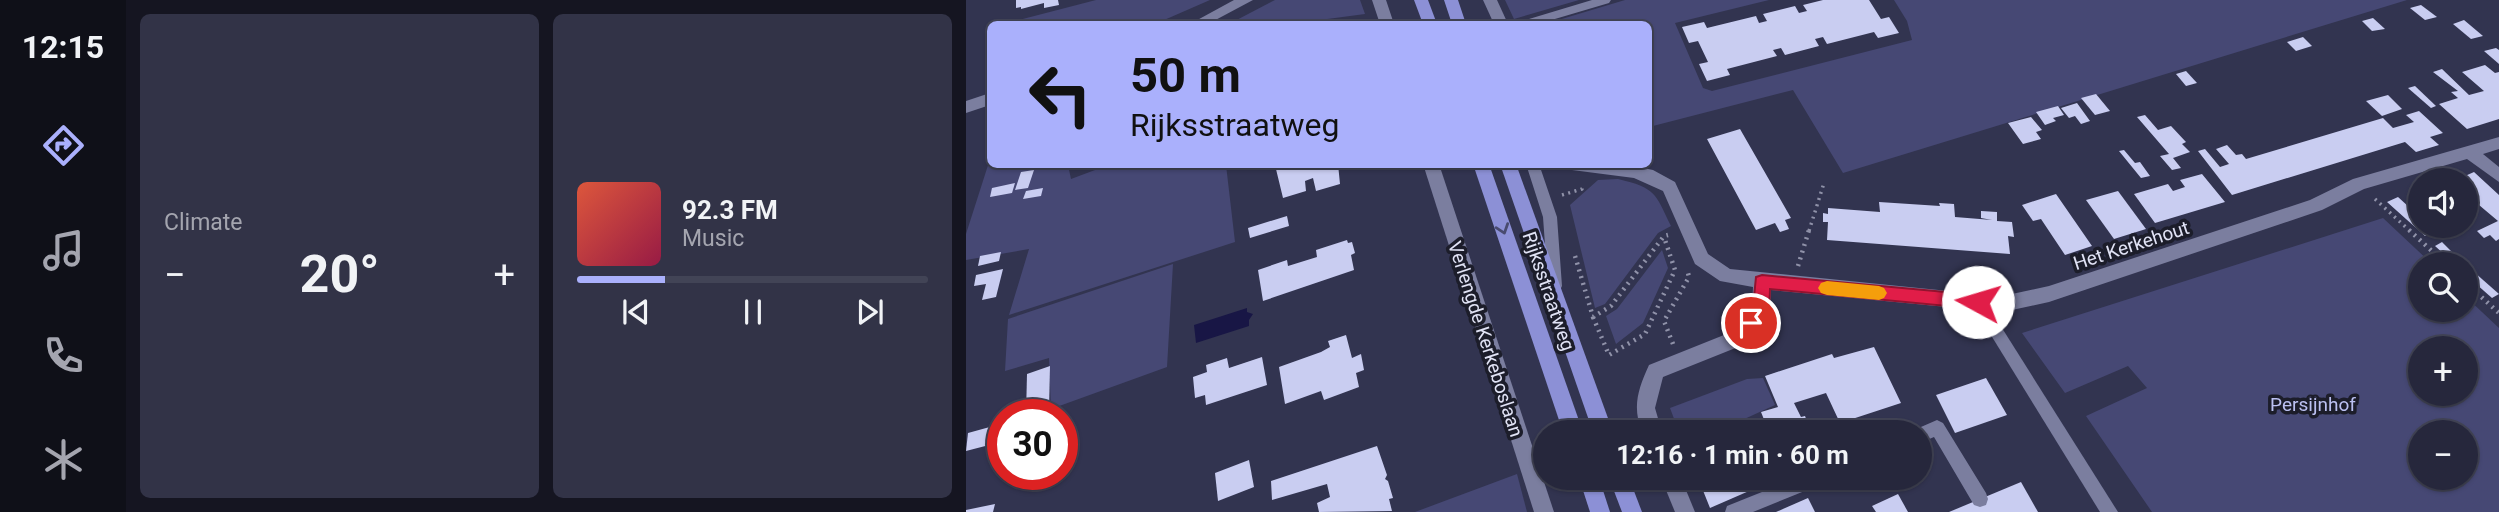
<!DOCTYPE html>
<html lang="en">
<head>
<meta charset="utf-8">
<style>
  body { margin:0; font-family:Roboto,sans-serif; background:#323347; color:#f1f3f6; height:100vh; display:flex; flex-direction:column; font-size:26px; white-space:nowrap }
  * { box-sizing:border-box; margin:0 }
  p { font-size:23px; color:#a4a5af }
  .icon { flex:none; width:38px; height:38px; fill:none; stroke:currentColor; stroke-width:2; stroke-linecap:round; stroke-linejoin:round }
  .map { position:relative; flex:1; overflow:hidden }
  .details { display:flex; flex-direction:column; gap:14px; padding:14px; background:#151521; width:840px }
  .details>* { flex:none }
  .hud { position:absolute; left:21px; top:21px; width:665px; height:147px; border-radius:10px; box-shadow:0 2px 5px #0004,0 0 0 2px #424456; background:#aab0fc; color:#111; overflow:hidden }
  .buttons { position:absolute; left:1442px; top:168px; display:grid; gap:14px }
  .buttons a { display:grid; place-items:center; width:70px; height:70px; border-radius:50%; background:#26273c; box-shadow:0 2px 5px #0004,0 0 0 2px #424456; font-size:35px }
  .speed { position:absolute; left:21px; top:399px; display:flex; gap:14px; font-size:35px; font-weight:700; text-align:center }
  .speed>* { display:grid; place-content:center; width:91px; height:91px; border-radius:50%; background:#26273c; box-shadow:0 2px 5px #0004,0 0 0 2px #424456; line-height:1 }
  .speed .limit { border:10px solid #d22; background:#fff; color:#111 }
  .pin { position:absolute; display:grid; place-items:center; width:60px; height:60px; color:#fff; margin:-30px; border:4px solid #fff; border-radius:50%; box-shadow:0 2px 7px #0007 }
  .me { position:absolute; width:77px; margin:-38px; rotate:276deg; stroke-linejoin:round; filter:drop-shadow(0 0 5px #0008) }
  .turn { display:flex; align-items:center; gap:24px; height:147px; padding:0 28px; font-size:32px }
  .turn .icon { width:91px; height:91px; stroke-width:2.5 }
  .turn b { display:block; font-size:49px; line-height:60px }
  .big { font-size:52px; font-weight:700; line-height:1.1 }
  .details .card { flex:1; display:flex; flex-direction:column; justify-content:center; gap:10px; min-width:0; padding:0 24px; border-radius:10px; background:#323347 }
  .song { display:flex; align-items:center; gap:21px }
  .cover { width:84px; height:84px; border-radius:10px; background:linear-gradient(135deg,hsl(10 70% 55%),hsl(340 70% 35%)) }
  .played { height:7px; border-radius:4px; background:linear-gradient(90deg,#aab0fc 25%,#424456 25%) }
  .keys { display:flex; justify-content:space-around; direction:ltr }
  .heat { display:flex; justify-content:space-between; align-items:center; font-size:38px; direction:ltr }
  .details .tiles { flex:1; display:grid; gap:14px; grid-template-columns:repeat(2,1fr) }
  .trip { position:absolute; left:567px; top:420px; width:399px; height:70px; border-radius:35px; background:#26273c; box-shadow:0 2px 5px #0004,0 0 0 2px #424456; font-weight:700; line-height:70px; text-align:center }
  main { display:flex; flex:1; min-height:0 }
  .menu { display:flex; flex-direction:column; width:126px; justify-content:space-around; align-items:center; background:#0f1018; color:#a4a5af }
  .menu .icon { width:49px; height:49px }
  .menu .current { color:#aab0fc }
  .menu b { font-size:32px; color:#f1f3f6 }
  .map>svg:first-child { display:block }
</style>
</head>
<body>
<main>
<nav class="menu">
<b>12:15</b>
<svg class="icon current" aria-label="directions" viewBox="0 0 24 24"><path d="M12 3l9 9-9 9-9-9zM9 14v-3h6M13 9l2 2-2 2"/></svg>
<svg class="icon" aria-label="music" viewBox="0 0 24 24"><path d="M9 18V5l10-2v13"/><circle cx="6" cy="18" r="3"/><circle cx="16" cy="16" r="3"/></svg>
<svg class="icon" aria-label="phone" viewBox="0 0 24 24"><path d="M5 4h4l2 5-3 2q2 4 5 5l2-3 5 2v4C11 20 4 13 5 4z"/></svg>
<svg class="icon" aria-label="climate" viewBox="0 0 24 24"><path d="M12 3v18M4 7l16 10M4 17L20 7"/></svg>
</nav>
<section class="details">
<div class="tiles">
<div class="card"><p>Climate</p>
<div class="heat"><a>−</a><b class="big">20°</b><a>+</a></div>
</div>
<div class="card">
<div class="song"><i class="cover"></i><div><b>92.3 FM</b><p>Music</p></div></div>
<div class="played"></div>
<div class="keys"><svg class="icon" aria-label="previous" viewBox="0 0 24 24"><path d="M18 5L8 12l10 7zM5 5v14"/></svg><svg class="icon" aria-label="pause" viewBox="0 0 24 24"><path d="M8 5v14M16 5v14"/></svg><svg class="icon" aria-label="next" viewBox="0 0 24 24"><path d="M6 5l10 7-10 7zM19 5v14"/></svg></div>
</div>
</div>
</section>
<div class="map">
<svg width="1533" height="512" viewBox="0 0 1533 512">
  <rect width="100%" height="100%" fill="#323450"/>
  <g fill="#464874" fill-rule="evenodd">
    <path d="M130,0h114l-55,24h-140v-3z"/>
    <path d="M309,0h85l5,14 -75,10h-61z"/>
    <path d="M539,0h74l-65,19z"/>
    <path d="M659,0h144l-94,23 28,65 9,3 200,-51 -5,-19 -13,-21h513l-564,173 -50,-83 -144,37 -1,-103h-103z"/>
    <path d="M24,159v5l78,1 3,14 32,-12v-2h123l9,77 -226,73 20,-66 -63,11v-26z"/>
    <path d="M652,179c38,9 37,14 53,47l-13,7 -53,71 -10,4 -25,-103 28,-25z"/>
    <path d="M1417,218l49,46h-12v46h46v-13l33,31v184h-347l-66,-96 61,-28 -19,-22 -63,27 -43,-60zM1454,348h46v46h-46zM1454,432h46v46h-46z"/>
    <path d="M696,250l6,18 -25,55 -27,21 -10,-28 11,-7z"/>
    <path d="M207,264l-6,103 -116,42 -2,-51 -44,13 3,-52z"/>
    <path d="M797,378l12,27 -59,27h-37l-9,-24 77,-29z"/>
    <path d="M551,474l10,38h-112z"/>
  </g>
  <path fill="#181645" d="M281,308v4l6,2 -4,6v6l-53,17 -2,-18z"/>
  <g fill="#c9cdf1">
    <path d="M50,0h42l1,5 -15,3v-5l-23,6v-2l-5,1z"/>
    <path d="M857,0h46l12,19 8,-2 10,16 -21,5 -4,-6 -47,12 -4,-7 -8,2 4,7 -34,9 -4,-7 -8,2 4,6 -50,13 3,6 -23,6 -8,-17 9,-2 -10,-21 -9,2 -7,-16 22,-5 3,6 49,-12 3,7 8,-2 -4,-7 32,-8 4,7 8,-2 -4,-6z"/>
    <path d="M1455,5l16,12 -12,3 -15,-12z"/>
    <path d="M1407,18l12,11 -13,2 -10,-10z"/>
    <path d="M1498,20l19,16 -12,3 -18,-15z"/>
    <path d="M1337,37l9,9 -16,5 -9,-9z"/>
    <path d="M1530,48l3,2v14l-15,-13z"/>
    <path d="M1519,65l10,8 4,-1v47l-32,10 -28,-25 19,-6 -7,-6 7,-1 -25,-19 9,-3 27,26 15,-4 -22,-19z"/>
    <path d="M1220,71l11,12 -11,3 -10,-12z"/>
    <path d="M1449,86l21,20 -5,2 -23,-20z"/>
    <path d="M1130,94l14,17 -15,4 -14,-17z"/>
    <path d="M1422,95l14,14 -20,7 -16,-15z"/>
    <path d="M1111,103l13,18 -9,3 -6,-8 -6,2 -8,-10z"/>
    <path d="M1092,106l6,9 -11,3 3,3 -11,4 -9,-13z"/>
    <path d="M1453,111l24,22 -13,4 9,8 -23,7 -11,-10 -173,53 -34,-44 7,-2 15,18 9,-3 -13,-15 11,-4 9,10 6,-1 4,5 137,-41 10,10 21,-6 -8,-7z"/>
    <path d="M1179,115l13,15 13,-4 15,16 -4,2 8,8 -17,6 8,10 -9,2 -12,-14 9,-2 -32,-37z"/>
    <path d="M1065,117l11,13 -6,2 5,7 -18,5 -15,-21z"/>
    <path d="M774,129l51,89 -6,2 4,9 -9,3 -5,-9 -19,7 -49,-91z"/>
    <path d="M1158,150l11,13 5,-1 10,14 -9,2 -22,-27z"/>
    <path d="M312,164h60l2,20 -24,7 -3,-13 -8,3 1,10 -23,7 -8,-33z"/>
    <path d="M68,170l-6,18 -13,2 6,-18z"/>
    <path d="M1508,172l25,23v44l-3,2 -6,-6 -6,3 -7,-7 21,-10 -19,-16 -13,6v-10l5,-3 -5,-5v-13h-10z"/>
    <path d="M1236,174l23,28 -70,21 -21,-29 34,-10 5,7 12,-4 -5,-7z"/>
    <path d="M49,183l-3,10 -22,4 2,-9z"/>
    <path d="M77,188l-2,8 -18,3 3,-8z"/>
    <path d="M1152,191l28,38 -32,10 -28,-39z"/>
    <path d="M1090,194l36,52 -27,9 -24,-36 -8,2 -11,-16z"/>
    <path d="M1432,197l22,20v9h10l6,5 -11,5 -38,-34z"/>
    <path d="M913,202l61,4 -1,-3 15,1 1,13 37,3 -11,-2v-7l16,1v9l15,1 2,15 -6,-1 2,18 -183,-14 1,-18h-5v-9l5,1v-6l52,4z"/>
    <path d="M321,216l2,10 -39,12 -2,-10z"/>
    <path d="M381,240l1,3 4,-1 3,11 -4,2 3,15 -91,31 -5,-31 29,-10 1,6 29,-9 -1,-7z"/>
    <path d="M1476,242l11,11 13,11h-11l-20,-18z"/>
    <path d="M35,252l-2,9 -21,5 2,-10z"/>
    <path d="M37,269l-7,28 -14,3 4,-16 -12,2 2,-11z"/>
    <path d="M1508,272l25,22 -7,4 -25,-22z"/>
    <path d="M380,335l6,23 9,-4 3,16 -8,3 3,14 -35,13 -3,-9 -36,13 -6,-37 42,-15 9,-5 -2,-6z"/>
    <path d="M908,347l27,56 -61,20 -14,-30 -32,10 7,14 4,-1 6,16h-42l-8,-20 17,-5 -13,-31 67,-22 2,4z"/>
    <path d="M296,357l5,28 -61,20 -1,-10 -10,3 -2,-21 14,-5 -1,-7 21,-7 2,10z"/>
    <path d="M84,366l-1,44 -23,5 1,-41z"/>
    <path d="M1020,378l21,37 -52,18 -19,-38z"/>
    <path d="M31,425l-4,19 -27,7 2,-18z"/>
    <path d="M411,446l10,29 -2,4 3,2 5,17 -4,1 3,12 -73,1 -2,-9 13,-6 -3,-13 -55,16 -1,-19z"/>
    <path d="M283,460l5,27 -36,14 -3,-28z"/>
    <path d="M732,478h73l1,3 -62,27z"/>
    <path d="M1055,482l17,30h-89z"/>
    <path d="M932,494l10,18h-32l-4,-6z"/>
    <path d="M842,498l7,14h-39z"/>
    <path d="M29,504l-2,8h-27v-2z"/>
  </g>
  <g fill="none" stroke-linecap="round" stroke-linejoin="round">
    <g stroke="#9092a9" stroke-width="3.5" stroke-dasharray="2 4.5" stroke-linecap="butt">
      <path d="M596,195l20,-6v-5"/>
      <path d="M1409,199l35,32"/>
      <path d="M843,231l15,-48"/>
    </g>
    <g stroke="#9092a9" stroke-width="4.5" stroke-dasharray="2 5" stroke-linecap="butt">
      <path d="M1443,230l37,34"/>
      <path d="M609,256l18,61 18,-11 53,-70 4,-1"/>
      <path d="M832,266l11,-36"/>
      <path d="M1500,283l33,30"/>
      <path d="M627,317l16,38 36,-21 30,-64 -11,-33"/>
      <path d="M707,344l-9,-23 25,-44 -1,-4"/>
    </g>
    <g fill="#7b7e9f" fill-rule="evenodd">
      <path d="M626,0h19l-2,3 -71,21h-18l2,-3z"/>
      <path d="M560,164h13l18,53 5,69 -2,4 -5,2 -5,-2 -2,-4 -5,-69z"/>
      <path d="M1012,296l5,2 135,214h-18l-127,-206 -2,-4 2,-4z"/>
      <path d="M971,420l6,3 43,70 2,6 -2,6 -6,2 -6,-2 -40,-68 -14,6v-11h-7l1,-2z"/>
      <path d="M831,478h27l-2,6 -69,28h-28l2,-6z"/>
    </g>
    <g fill="#7b7e9f" fill-rule="evenodd">
      <path d="M268,0h19l-45,24h-18z"/>
      <path d="M406,0h14l8,24h-14z"/>
      <path d="M517,0h14l11,24h-14z"/>
      <path d="M24,93v12l-24,8v-12z"/>
      <path d="M1533,137v12l-16,5 16,13v15l-32,-23 -103,30 -42,21 -273,92 -37,8h-34l-207,-20 -1,19 -22,34 -85,34 -8,31 7,24h-20c-10,-25 -4,-43 7,-67l85,-34 18,-24 1,-20 -33,-6 -25,-17 -32,-73 -29,-13 -62,-8 -8,-6 70,2 19,4 22,12 33,72 22,15 248,25h34l37,-8 261,-86 43,-21z"/>
      <path d="M457,164h16l115,348h-20z"/>
      <path d="M695,478h20l14,34h-20z"/>
    </g>
    <g fill="#8c90d6" fill-rule="evenodd">
      <path d="M448,0h14l9,24h-14z"/>
      <path d="M478,0h14l8,24h-14z"/>
      <path d="M507,164h16l94,268h-20z"/>
      <path d="M534,164h16l97,268h-20z"/>
      <path d="M613,478h20l11,34h-20z"/>
      <path d="M643,478h20l13,34h-20z"/>
    </g>
  </g>
  <defs><path id="oneway-chevron" d="M-2-3.5L2.5 0L-2 3.5" fill="none" stroke-width="1.6" stroke-linecap="round" stroke-linejoin="round" transform="scale(1.75)"/></defs>
  <use stroke="#494b6f" href="#oneway-chevron" transform="translate(537 229) rotate(71)"/>
  <path fill="#e11d48" stroke="#92132f" stroke-width="2" d="M796,275l216,20 6,2 2,5 -2,5 -6,2 -208,-20c0,16 -2,35 -19,41l-6,-2 -2,-5 10,-16 3,-30z"/>
  <path fill="#f59e0b" d="M861,281l52,5 5,2 3,5 -3,5 -5,2 -52,-5 -6,-2 -3,-5 3,-5z"/>
  <g text-anchor="middle" stroke-width="7" stroke-linejoin="round" paint-order="stroke">
    <g font-size="19" fill="#e1e3f5" stroke="#1c1d2a">
      <text transform="translate(1165 245) rotate(-18)" y="7">Het Kerkehout</text>
      <text transform="translate(583 291) rotate(71)" y="7">Rijksstraatweg</text>
      <text transform="translate(520 339) rotate(72)" y="7">Verlengde Kerkeboslaan</text>
    </g>
    <g font-size="19" fill="#bbc0f1" stroke="#1c1d2a">
      <text x="1347" y="411">Persijnhof</text>
    </g>
  </g>
</svg>
<div class="buttons">
<a><svg class="icon" aria-label="sound" viewBox="0 0 24 24"><path d="M4 9h4l5-4v14l-5-4H4zM17 9q2 3 0 6"/></svg></a>
<a><svg class="icon" aria-label="search" viewBox="0 0 24 24"><circle cx="10" cy="10" r="6"/><path d="M15 15l6 6"/></svg></a>
<a>+</a>
<a>−</a>
</div>
<div class="speed"><div class="limit">30</div></div>
<div class="pin" style="left:785px;top:323px;background:#d93025"><svg class="icon" aria-label="arrive" viewBox="0 0 24 24"><path d="M6 21V4h12l-3 4 3 4H6"/></svg></div>
<svg class="me" style="left:1012px;top:302px" viewBox="-20 -20 40 40"><circle r="19" fill="#fff"/><path d="M0-13L10 11 0 6-10 11z" fill="#e11d48"/></svg>
<div class="trip">12:16 · 1 min · 60 m</div>
<div class="hud">
<div class="turn"><svg class="icon" aria-label="left" viewBox="0 0 24 24"><path d="M17 20v-9H6M10 6l-5 5 5 5"/></svg><div><b>50 m</b>Rijksstraatweg</div></div>
</div>
</div>
</main>
</body>
</html>
